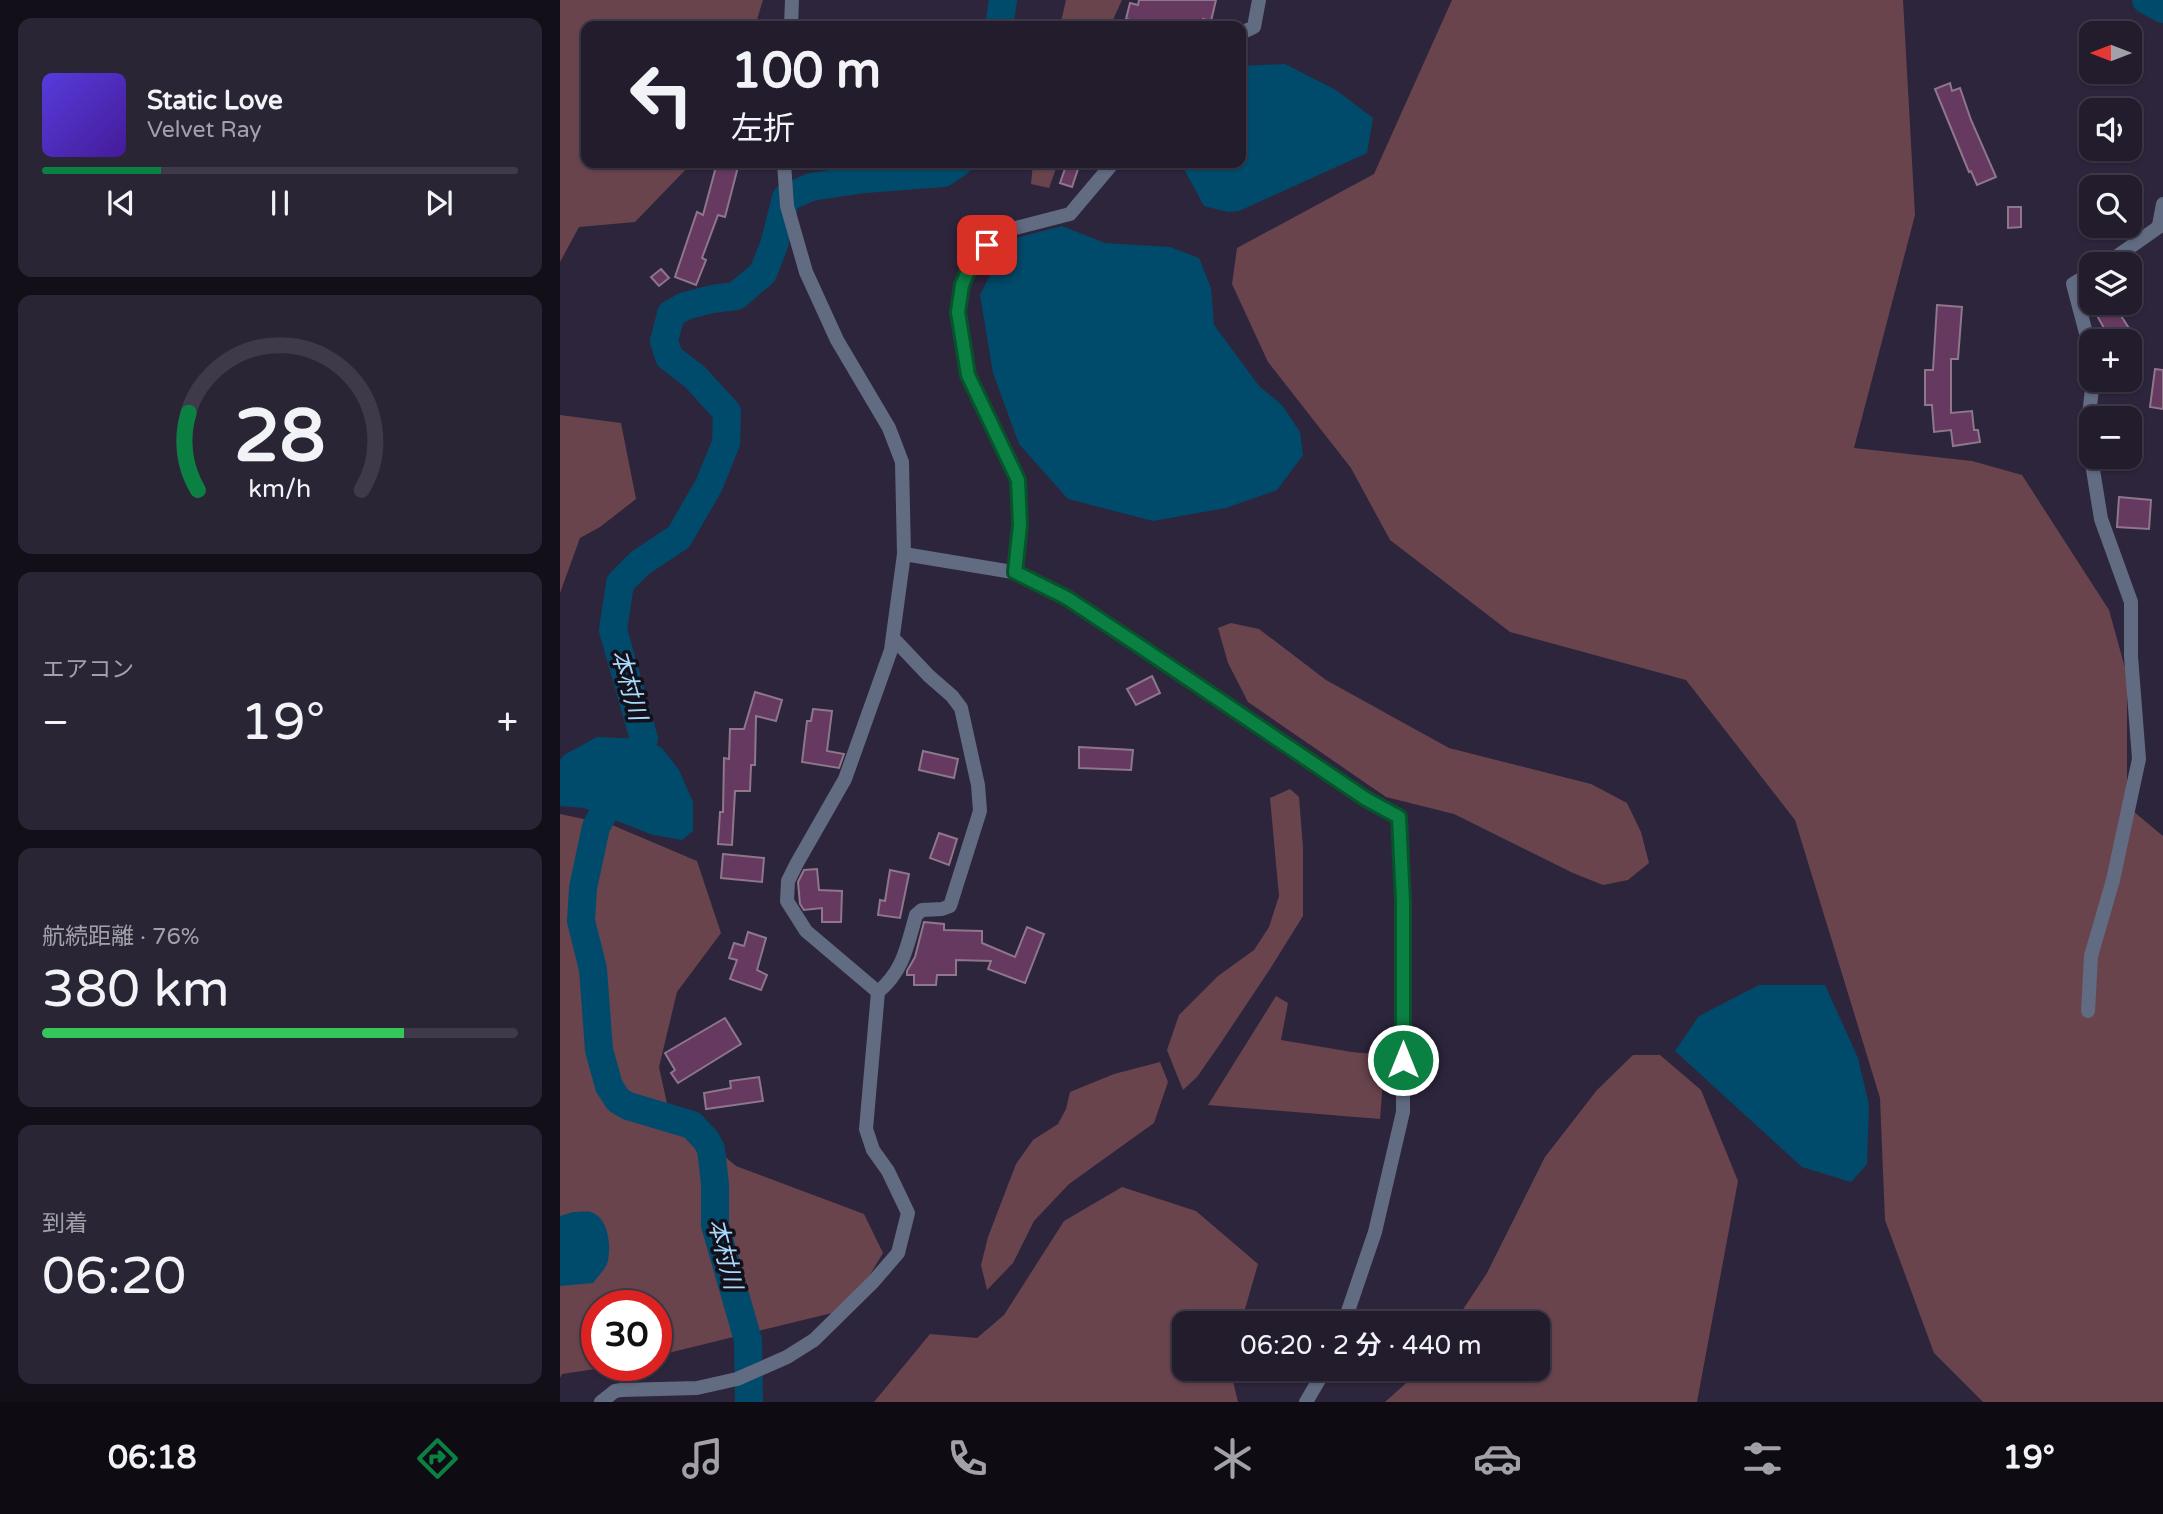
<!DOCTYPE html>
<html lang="ja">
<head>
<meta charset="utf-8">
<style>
  body { margin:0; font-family:"Varela Round","Noto Sans JP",sans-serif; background:#2a2535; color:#f1f3f6; height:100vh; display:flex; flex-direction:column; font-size:26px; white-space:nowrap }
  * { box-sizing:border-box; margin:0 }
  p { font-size:23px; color:#a2a1aa }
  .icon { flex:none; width:38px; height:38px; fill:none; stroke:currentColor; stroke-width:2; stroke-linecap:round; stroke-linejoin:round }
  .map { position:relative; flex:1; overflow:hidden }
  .sheet { display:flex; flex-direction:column; gap:18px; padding:18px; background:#130f19; width:560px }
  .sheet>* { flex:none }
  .banner { position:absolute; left:21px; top:21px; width:665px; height:147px; border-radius:14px; box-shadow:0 2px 5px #0004,0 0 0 2px #3f3a49; background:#221c2d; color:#f1f3f6; overflow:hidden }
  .needle { width:46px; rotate:270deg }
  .fabs { position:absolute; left:1519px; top:21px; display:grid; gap:14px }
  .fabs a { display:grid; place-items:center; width:63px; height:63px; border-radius:14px; background:#221c2d; box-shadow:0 2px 5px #0004,0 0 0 2px #3f3a49; font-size:35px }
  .speed { position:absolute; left:21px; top:1290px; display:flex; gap:14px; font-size:35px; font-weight:700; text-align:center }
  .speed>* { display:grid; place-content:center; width:91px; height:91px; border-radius:50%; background:#221c2d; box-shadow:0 2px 5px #0004,0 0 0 2px #3f3a49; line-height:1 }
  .speed .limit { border:10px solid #d22; background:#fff; color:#111 }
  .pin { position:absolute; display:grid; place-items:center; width:60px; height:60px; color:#fff; margin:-30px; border-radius:14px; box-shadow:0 4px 10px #0006 }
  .me { position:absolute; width:77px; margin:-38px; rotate:0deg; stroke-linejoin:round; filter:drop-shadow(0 0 5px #0008) }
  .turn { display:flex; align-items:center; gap:24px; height:147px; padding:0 35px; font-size:32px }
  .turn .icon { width:91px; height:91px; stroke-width:2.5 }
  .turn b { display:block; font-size:49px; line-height:60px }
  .big { font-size:52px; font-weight:600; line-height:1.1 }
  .sheet .card { flex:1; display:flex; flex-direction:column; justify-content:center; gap:10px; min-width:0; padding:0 24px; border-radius:14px; background:#2a2535 }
  .sheet .dial { align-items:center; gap:0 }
  .dial svg { height:182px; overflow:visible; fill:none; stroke:#3f3a49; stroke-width:7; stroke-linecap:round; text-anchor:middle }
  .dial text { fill:#f1f3f6; stroke:none }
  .song { display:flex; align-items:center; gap:21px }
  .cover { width:84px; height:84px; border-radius:10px; background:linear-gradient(135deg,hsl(250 70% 55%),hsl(260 70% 35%)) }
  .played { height:7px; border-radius:4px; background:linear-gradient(90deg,#0b8043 25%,#3f3a49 25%) }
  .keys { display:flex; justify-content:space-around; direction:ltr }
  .heat { display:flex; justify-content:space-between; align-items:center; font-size:38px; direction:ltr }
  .charge { height:10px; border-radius:5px; background:linear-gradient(90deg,#34c759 76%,#3f3a49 0) }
  .trip { position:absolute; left:612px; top:1311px; width:378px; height:70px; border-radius:14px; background:#221c2d; box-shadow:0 2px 5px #0004,0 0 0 2px #3f3a49; font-weight:600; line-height:70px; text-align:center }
  .tab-bar { display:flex; height:112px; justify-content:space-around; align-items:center; background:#0e0b12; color:#a2a1aa }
  .tab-bar .icon { width:49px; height:49px }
  .tab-bar .on { color:#0b8043 }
  .tab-bar b { font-size:32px; color:#f1f3f6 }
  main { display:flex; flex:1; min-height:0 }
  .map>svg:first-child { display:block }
</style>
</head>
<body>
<main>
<section class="sheet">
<div class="card">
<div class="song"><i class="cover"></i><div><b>Static Love</b><p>Velvet Ray</p></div></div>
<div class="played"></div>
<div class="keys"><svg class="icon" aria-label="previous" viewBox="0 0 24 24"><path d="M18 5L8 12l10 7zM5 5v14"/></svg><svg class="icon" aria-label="pause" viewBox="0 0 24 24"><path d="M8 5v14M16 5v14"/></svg><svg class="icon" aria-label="next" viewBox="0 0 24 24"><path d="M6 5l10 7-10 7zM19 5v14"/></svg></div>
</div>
<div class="card dial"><svg viewBox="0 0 100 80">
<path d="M14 69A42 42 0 1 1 86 69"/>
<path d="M14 69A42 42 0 0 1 10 35" stroke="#0b8043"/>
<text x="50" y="56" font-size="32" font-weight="700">28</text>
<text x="50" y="72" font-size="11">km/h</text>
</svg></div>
<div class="card"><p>エアコン</p>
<div class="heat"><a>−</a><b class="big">19°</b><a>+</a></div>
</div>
<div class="card"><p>航続距離 · 76%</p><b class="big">380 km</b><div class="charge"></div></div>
<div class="card"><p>到着</p><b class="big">06:20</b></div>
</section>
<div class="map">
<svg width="1603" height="1402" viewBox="0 0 1603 1402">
  <rect width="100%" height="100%" fill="#2d253c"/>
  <g fill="#69444d">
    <path d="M0,0h203l-8,26h-169v137h106l-57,59 -56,5 -19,35z"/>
    <path d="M506,0h56l-12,26h-50z"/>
    <path d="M892,0h451l12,215 -61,233 118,13 50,14 87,135 18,65v131l36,30v566h-180l-49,-49 -49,-133 -5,-122 -85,-278 -109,-140 -176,-48 -120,-92 -39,-72 -83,-106 -36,-78 5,-36 137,-74z"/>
    <path d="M473,163h25l-9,25 -18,-4z"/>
    <path d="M0,415l61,8 15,76 -36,28 -20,11 -20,55z"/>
    <path d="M671,623l28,6 67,51 123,68 142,36 36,19 14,29 8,31 -21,17 -25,5 -30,-12 -119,-59 -68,-17 -138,-95 -20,-39 -10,-35z"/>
    <path d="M730,789l9,8 4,51v68l-33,53 -52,78 -21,30 -14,13 -16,-40 12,-35 39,-39 36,-26 15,-23 10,-31 -9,-98z"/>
    <path d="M0,814l52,11 85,36 24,72 -44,59 -18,75 9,41 68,58 128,48 19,39 -15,25 -36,35 -176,43v-50h-59v59h25l-60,9 -2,4z"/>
    <path d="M716,996l12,7 -7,37 71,12 33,3 -5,64 -172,-14z"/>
    <path d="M1073,1055h27l41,35 37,91 -41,221h-312l37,-33 116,-1v-45h-84l33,-50 58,-116 52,-67z"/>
    <path d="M600,1062l8,20 -14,41 -85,61 -35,37 -21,42 -26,27 -6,-25 7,-28 28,-73 17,-24 25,-16 8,-15 4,-17 44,-18z"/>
    <path d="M562,1187l74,24 62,53 -17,59h-56v45l45,1 8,33h-364l56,-68 47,4 27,-23 60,-94z"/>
  </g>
  <g fill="#004b6b">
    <path d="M725,64l51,26 37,28 -6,35 -128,58 -11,1 -24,-6 -20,-37v-6h57v-97z"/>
    <path d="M502,226l43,17 65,4 29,11 12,30 3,37 45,61 23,19 18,27 3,23 -26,35 -51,18 -73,13 -85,-22 -49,-55 -26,-71 -13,-78 28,-55z"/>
    <path d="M37,737l47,2 18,9 17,22 14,32v29l-11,9 -29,-5 -69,-27 -24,-2v-46l4,-5z"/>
    <path d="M1199,985h66l33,73 11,47 -2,59 -16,18 -49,-15 -127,-116 24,-35z"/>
    <path d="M13,1212c5,0 13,-1 18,0 18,6 21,36 16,52 -3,6 -9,13 -14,19l-33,3v-70z"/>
  </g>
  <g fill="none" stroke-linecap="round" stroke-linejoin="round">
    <g stroke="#004b6b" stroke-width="28">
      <path d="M1586,0l17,9"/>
      <path d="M439,26l4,-26"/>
      <path d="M189,1402l-1,-62 -33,-115v-41l-4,-35 -5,-9 -14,-15 -64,-19 -10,-6 -9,-14 -10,-36 -6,-81 -12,-48 2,-33 13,-61 48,-88 -31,-109 7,-47 20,-20 39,-26 30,-52 17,-42 1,-31 -32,-35 -26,-20 -5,-16 7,-27 14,-8 27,-7 24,-3 27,-23 11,-28 12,-47 25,-11 54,-8 78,-6 15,-10"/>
    </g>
  </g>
  <g fill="#653960" stroke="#8e768b" stroke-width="2">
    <path d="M579,0h77l-5,21 -8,-2 -1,7h-47l-29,-7 4,-16 8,2z"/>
    <path d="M1390,83l2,8 8,-3 11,32 25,57 -19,8 -6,-14 -2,1 -34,-83z"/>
    <path d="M157,163h22l-14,54 -7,-2 -16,43 4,2 -10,25 -21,-8 22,-65 6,3z"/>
    <path d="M507,163h13l-8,24 -12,-4z"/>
    <path d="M1448,207h13v20l-13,1z"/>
    <path d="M101,269l8,9 -10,8 -8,-9z"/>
    <path d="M1530,303h23l24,38h-34l-5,-10 6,-3z"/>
    <path d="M1377,305l25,2 -4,52h-7v54l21,-2 2,19h4l2,12 -27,4 -2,-16 -17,2 -2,-27h-7v-35h8z"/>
    <path d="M1595,369l8,1v39l-13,-2z"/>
    <path d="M1559,497l32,3 -2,29 -32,-2z"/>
    <path d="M592,676l8,17 -24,12 -9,-16z"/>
    <path d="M195,692l27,8 -6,21 -20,-5 -1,49h-4l-1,26h-15l-3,54 -14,-1 2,-32h3l1,-54 5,1 1,-30h14z"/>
    <path d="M253,709l19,2 -5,40 17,3 -5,14 -37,-6 5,-41h4z"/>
    <path d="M519,747l54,3 -2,20 -52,-2z"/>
    <path d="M363,751l35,8 -4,19 -35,-8z"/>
    <path d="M379,833l18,6 -8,26 -19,-7z"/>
    <path d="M163,854l41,4 -2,24 -41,-4z"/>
    <path d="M257,869l2,21 23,1 -1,31h-19v-14l-18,2 -4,-6 -2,-22 6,-12z"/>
    <path d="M330,870l19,4 -9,44 -22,-3 2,-15 5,1z"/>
    <path d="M364,922l20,2v6l38,1v12l33,14 12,-30 17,7 -19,49 -37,-14 3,-8 -35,-1v15h-19l-1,10h-22v-10h-7v-4l8,-14z"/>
    <path d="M188,932l18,6 -9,32 10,5 -6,15 -31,-11 7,-19 -8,-2 5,-15 10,3z"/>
    <path d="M165,1018l16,26 -63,39 -7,-10 4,-3 -10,-17z"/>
    <path d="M199,1077l4,24 -57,8 -2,-16 27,-5 -1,-7z"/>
  </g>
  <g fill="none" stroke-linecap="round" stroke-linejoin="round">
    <g stroke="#616b82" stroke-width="14">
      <path d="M231,26l1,-26"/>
      <path d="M681,33l13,-6 5,-27"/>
      <path d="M1599,225l4,-21"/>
      <path d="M1546,264l57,-40"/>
      <path d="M1531,273l-18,11 18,68"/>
      <path d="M344,554l115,19 48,26 97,62 202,138 33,18 4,85v210l-28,120 -31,91"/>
      <path d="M455,572l5,-47 -1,-45 -51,-105 -10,-63 4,-27 12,-27 26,-26 70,-18 43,-51"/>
      <path d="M318,992c26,-22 29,-46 38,-77l6,-5 20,-1 8,-3 30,-95 -2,-26 -17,-77 -9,-12 -23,-20 -36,-38"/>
      <path d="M1528,1011l3,-55 22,-76 26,-121 -8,-103v-54l-30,-83 -14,-86 6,-53"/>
      <path d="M41,1402l14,-11 6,-1 76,-2 40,-9 50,-22 27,-17 59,-58 25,-29 10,-40 -20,-42 -15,-21 -7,-21 12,-137 -72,-61 -19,-30 1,-20 9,-18 48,-84 46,-129 13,-96 -2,-92 -13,-34 -52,-88 -31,-68 -19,-66 -3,-43"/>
      <path d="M746,1402l20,-34"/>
    </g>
  </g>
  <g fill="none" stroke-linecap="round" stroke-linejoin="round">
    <g stroke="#07532c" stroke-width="18">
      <path id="route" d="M427,245l-13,13 -12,27 -4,27 10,63 50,105 2,45 -5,47 52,26 77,51 222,150 33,18 4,85v158"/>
    </g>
    <use href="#route" stroke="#0b8043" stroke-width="12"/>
  </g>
  <g text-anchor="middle" stroke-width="7" stroke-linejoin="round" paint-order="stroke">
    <g font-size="24" font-style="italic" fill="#a7dafa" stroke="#14101b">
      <text transform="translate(69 685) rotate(74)" y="8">本村川</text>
      <text transform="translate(165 1254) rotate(76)" y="8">本村川</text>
    </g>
  </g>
</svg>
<div class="fabs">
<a><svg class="needle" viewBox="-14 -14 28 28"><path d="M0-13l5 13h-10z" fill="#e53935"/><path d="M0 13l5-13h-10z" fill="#a2a1aa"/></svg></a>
<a><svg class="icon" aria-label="sound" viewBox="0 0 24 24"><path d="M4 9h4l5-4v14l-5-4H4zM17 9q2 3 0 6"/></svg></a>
<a><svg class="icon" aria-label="search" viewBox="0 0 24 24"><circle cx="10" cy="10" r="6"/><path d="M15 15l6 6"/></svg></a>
<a><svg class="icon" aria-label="layers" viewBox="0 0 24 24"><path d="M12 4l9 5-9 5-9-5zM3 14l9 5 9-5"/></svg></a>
<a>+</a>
<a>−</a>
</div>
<div class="speed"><div class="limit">30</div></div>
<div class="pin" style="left:427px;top:245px;background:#d93025"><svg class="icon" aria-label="arrive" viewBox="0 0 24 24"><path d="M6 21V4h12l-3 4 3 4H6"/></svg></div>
<svg class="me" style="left:843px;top:1060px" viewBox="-20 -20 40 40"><circle r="17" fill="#0b8043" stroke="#fff" stroke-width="3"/><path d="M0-11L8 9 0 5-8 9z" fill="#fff"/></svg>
<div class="trip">06:20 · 2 分 · 440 m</div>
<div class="banner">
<div class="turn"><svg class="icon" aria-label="left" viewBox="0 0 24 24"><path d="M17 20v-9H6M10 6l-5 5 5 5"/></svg><div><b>100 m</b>左折</div></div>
</div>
</div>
</main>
<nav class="tab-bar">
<b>06:18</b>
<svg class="icon on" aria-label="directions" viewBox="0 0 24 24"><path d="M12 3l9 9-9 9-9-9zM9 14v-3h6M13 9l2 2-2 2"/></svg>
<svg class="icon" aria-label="music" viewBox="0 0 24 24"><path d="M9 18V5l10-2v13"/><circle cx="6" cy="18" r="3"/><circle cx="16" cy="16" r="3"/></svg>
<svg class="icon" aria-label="phone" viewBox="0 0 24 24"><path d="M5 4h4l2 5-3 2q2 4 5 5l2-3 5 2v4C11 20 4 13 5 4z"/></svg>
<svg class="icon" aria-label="climate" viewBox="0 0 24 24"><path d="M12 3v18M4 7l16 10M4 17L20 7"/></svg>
<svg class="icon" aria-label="car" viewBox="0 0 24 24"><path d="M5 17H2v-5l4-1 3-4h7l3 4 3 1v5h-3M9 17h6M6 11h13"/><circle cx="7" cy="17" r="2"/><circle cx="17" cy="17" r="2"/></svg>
<svg class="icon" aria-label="filters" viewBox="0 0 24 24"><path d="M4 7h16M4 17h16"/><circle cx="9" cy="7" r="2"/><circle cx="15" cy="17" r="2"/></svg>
<b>19°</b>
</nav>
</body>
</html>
